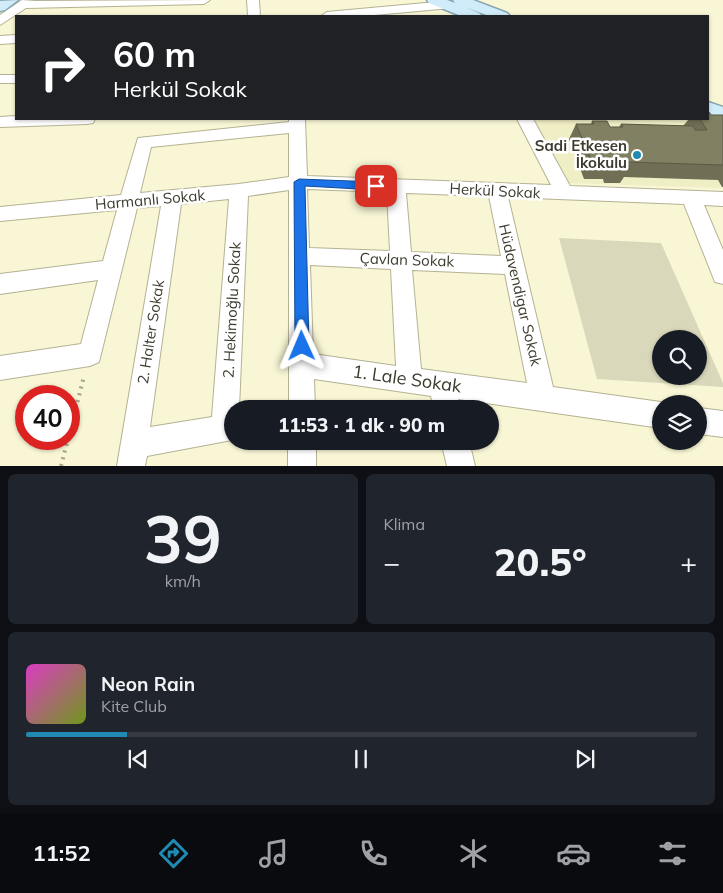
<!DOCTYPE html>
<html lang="tr">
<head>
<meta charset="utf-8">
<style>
  body { margin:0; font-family:Mulish,sans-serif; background:#20242c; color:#f1f3f6; height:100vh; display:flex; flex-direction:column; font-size:19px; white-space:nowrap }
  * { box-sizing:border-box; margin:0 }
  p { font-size:16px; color:#9ea1a6 }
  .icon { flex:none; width:28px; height:28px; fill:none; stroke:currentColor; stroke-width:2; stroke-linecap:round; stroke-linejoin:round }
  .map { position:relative; height:466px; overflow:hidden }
  .side { display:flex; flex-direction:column; gap:8px; padding:8px; background:#0d0f14; flex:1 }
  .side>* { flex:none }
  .guide { position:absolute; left:15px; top:15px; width:694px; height:105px; border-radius:0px; box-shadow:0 1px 4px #0004; background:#202124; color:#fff; overflow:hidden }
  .tools { position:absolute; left:652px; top:330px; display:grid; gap:10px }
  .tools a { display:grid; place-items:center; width:55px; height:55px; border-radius:50%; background:#171b24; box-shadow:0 1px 4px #0004; font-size:25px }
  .speed { position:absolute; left:15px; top:385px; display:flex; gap:10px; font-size:25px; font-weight:700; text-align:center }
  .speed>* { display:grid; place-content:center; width:65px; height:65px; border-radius:50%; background:#171b24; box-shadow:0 1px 4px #0004; line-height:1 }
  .speed .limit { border:8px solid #d22; background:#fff; color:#111 }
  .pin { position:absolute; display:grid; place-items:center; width:42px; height:42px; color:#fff; margin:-21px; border-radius:10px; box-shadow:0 2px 8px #0006 }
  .me { position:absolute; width:55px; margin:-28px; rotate:359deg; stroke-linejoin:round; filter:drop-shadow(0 0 4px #0008) }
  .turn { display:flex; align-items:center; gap:18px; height:105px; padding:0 15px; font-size:22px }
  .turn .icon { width:65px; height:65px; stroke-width:2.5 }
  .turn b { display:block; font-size:35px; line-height:42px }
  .big { font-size:38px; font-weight:800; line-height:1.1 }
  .side .tile { flex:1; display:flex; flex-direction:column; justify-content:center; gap:8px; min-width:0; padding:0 18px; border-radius:8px; background:#20242c }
  .side .dial { align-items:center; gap:0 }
  .dial b { font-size:65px; line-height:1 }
  .song { display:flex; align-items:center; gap:15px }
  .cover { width:60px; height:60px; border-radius:8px; background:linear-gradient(135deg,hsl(310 70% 55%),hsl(80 70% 35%)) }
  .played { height:5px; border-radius:2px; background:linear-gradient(90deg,#208ab2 15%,#363941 15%) }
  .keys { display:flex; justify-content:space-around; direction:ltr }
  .heat { display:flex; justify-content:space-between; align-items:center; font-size:28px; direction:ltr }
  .side .tiles { flex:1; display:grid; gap:8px; grid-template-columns:1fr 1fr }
  .tile:last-child { grid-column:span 2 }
  .trip { position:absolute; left:224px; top:400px; width:275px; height:50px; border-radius:25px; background:#171b24; box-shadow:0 1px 4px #0004; font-weight:800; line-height:50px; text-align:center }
  .menu { display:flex; height:80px; justify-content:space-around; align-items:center; background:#090b0e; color:#9ea1a6 }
  .menu .icon { width:35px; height:35px }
  .menu .on { color:#208ab2 }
  .menu b { font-size:22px; color:#f1f3f6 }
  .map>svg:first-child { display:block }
</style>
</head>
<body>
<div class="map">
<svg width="723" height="466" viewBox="0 0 723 466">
  <rect width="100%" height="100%" fill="#f8f6d5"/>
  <path fill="#f0eec5" d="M533,119h170l20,8v61l-157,-5z"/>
  <path fill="#dad8bb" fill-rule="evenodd" d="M559,238l102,5 62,140v4l-126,-8zM661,339h38v37h-38z"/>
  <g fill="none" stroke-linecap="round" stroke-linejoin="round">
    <g stroke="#b4b293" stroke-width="2">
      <g id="minor">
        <path d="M22,0l13,1 175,-1 -6,4 -178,4 -26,17v-10z"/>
        <path d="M247,0h12l1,16h-12z"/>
        <path d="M447,1l4,1 2,3 -2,3 -87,8h-43l6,-4z"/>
        <path d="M16,35v8l-16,1v-8z"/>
        <rect x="0" y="75" width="16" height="8"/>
        <path d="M16,116v3h79l-2,4 -6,1 -87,3v-10z"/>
        <path d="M289,119h16l2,57 244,9 -34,-66h16l37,67 153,6v14l-19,-1 19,45v34l-8,-2 -31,-78 -176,-7 45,190 108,15 5,2h-5v24l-203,-29 2,10h-26l-3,-13 -117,-17 1,30h-26v-219l-41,6 -9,213h-7v31l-85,16 -2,10h-28l44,-260 -24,2 -38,154 -9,4 -90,14v-24l81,-12 17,-64 -98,14v-20l103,-13 14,-51 -117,11v-14l121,-12 17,-57 151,-16zM289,133v44l-50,7 -99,9 11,-46zM307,189l80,3 3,59 -81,-3zM406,193l83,3 12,60 -90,-4zM229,199l-17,218 -62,10 31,-223zM310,265l81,4 5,97 -83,-12zM412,270l93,4 22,109 -106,-14z"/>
        <path d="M699,408l24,3v26l-24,-3z"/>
        <rect x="288" y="441" width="28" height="25"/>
        <path d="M441,441h28l6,25h-28z"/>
      </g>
    </g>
    <g stroke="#88a6b0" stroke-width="3">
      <g id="major">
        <path d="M18,0l-13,10 -5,1v-10z"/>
        <path d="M427,0h20l8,3 -2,-3h20l34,13 3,3h-21l-24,-9 14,6 3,3h-21l-32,-13z"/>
        <path d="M708,102l15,5v13l-15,-5z"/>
      </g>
    </g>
    <g stroke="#a6a58c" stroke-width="4" stroke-dasharray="2 5" stroke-linecap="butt">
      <path d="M69,436l15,-60"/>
      <path d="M61,466l7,-27"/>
    </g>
    <use href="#minor" fill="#fff" fill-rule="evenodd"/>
    <use href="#major" fill="#d0ecfa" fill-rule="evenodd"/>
  </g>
  <path fill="#706e54" d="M711,115h12v72h-1l-4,-7 -94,-3 -4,6h-16l-1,-4h-19l-15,-40 7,-15h15l1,-3 18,6h9l2,-3 62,2 6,-7h19z"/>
  <path fill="#828062" stroke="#5b5a45" d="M708,112h1l2,3h12v50l-96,-3 3,7 -16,-1 -2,-4h-19l-17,-40h18l-2,-3h15l3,6h13l-2,-3 72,2 2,4h12l-7,-11h8z"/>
  <path fill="#1a73e8" stroke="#114b97" d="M299,179l77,3 6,4 -6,4 -71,-4 4,160 -2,5 -5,2 -5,-2 -2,-5 -1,-164z"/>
  <circle fill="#208ab2" stroke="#fff" stroke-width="2" cx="637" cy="155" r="5"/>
  <g text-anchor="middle" stroke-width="5" stroke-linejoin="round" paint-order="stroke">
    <g font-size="15" font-weight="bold" fill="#3c3b2e" stroke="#fff" text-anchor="end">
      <text x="627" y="151">Sadi Etkesen<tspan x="627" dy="17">İkokulu</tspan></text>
    </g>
    <g font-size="15" fill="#3c3b2e" stroke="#fff">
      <text transform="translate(495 191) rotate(3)" y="5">Herkül Sokak</text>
      <text transform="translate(150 200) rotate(-5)" y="5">Harmanlı Sokak</text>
      <text transform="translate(407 260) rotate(2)" y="5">Çavlan Sokak</text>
      <text transform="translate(520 295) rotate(77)" y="5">Hüdavendigar Sokak</text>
      <text transform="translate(232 310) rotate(-87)" y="5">2. Hekimoğlu Sokak</text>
      <text transform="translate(151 332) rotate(-81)" y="5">2. Halter Sokak</text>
    </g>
    <g font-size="18" fill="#3c3b2e" stroke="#fff">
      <text transform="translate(407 379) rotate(8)" y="6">1. Lale Sokak</text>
    </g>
  </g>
</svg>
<div class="tools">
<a><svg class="icon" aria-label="search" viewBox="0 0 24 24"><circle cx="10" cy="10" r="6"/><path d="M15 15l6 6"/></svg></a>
<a><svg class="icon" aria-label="layers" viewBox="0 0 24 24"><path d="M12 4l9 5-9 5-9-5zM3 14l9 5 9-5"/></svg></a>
</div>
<div class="speed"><div class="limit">40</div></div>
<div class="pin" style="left:376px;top:186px;background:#d93025"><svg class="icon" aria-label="arrive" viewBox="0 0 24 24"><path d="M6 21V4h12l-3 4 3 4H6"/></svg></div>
<svg class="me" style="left:302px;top:346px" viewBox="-20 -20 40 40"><path d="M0-17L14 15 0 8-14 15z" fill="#1a73e8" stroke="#fff" stroke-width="4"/></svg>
<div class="trip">11:53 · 1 dk · 90 m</div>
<div class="guide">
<div class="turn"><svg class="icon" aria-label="right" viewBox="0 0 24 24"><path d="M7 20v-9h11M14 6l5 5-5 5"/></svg><div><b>60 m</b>Herkül Sokak</div></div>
</div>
</div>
<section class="side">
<div class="tiles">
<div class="tile dial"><b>39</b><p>km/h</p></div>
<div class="tile"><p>Klima</p>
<div class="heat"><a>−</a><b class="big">20.5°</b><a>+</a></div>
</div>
<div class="tile">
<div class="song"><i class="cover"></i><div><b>Neon Rain</b><p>Kite Club</p></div></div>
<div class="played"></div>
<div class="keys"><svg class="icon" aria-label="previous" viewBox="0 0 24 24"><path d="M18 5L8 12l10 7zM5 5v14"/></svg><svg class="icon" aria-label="pause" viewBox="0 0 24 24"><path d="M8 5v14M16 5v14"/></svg><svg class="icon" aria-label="next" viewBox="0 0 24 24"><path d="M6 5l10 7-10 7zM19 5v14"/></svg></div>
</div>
</div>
</section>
<nav class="menu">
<b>11:52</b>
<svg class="icon on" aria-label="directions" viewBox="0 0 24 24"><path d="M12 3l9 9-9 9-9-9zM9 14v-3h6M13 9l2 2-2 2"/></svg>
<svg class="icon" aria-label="music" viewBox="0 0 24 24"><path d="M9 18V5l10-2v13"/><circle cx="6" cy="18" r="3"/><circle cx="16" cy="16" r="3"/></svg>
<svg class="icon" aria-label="phone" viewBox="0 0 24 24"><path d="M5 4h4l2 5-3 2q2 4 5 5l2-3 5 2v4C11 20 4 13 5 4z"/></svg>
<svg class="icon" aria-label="climate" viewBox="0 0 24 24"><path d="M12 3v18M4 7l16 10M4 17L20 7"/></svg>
<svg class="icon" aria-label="car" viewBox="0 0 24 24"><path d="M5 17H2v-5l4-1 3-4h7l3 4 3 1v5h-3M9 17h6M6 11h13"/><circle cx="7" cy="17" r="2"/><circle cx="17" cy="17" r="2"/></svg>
<svg class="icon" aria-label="filters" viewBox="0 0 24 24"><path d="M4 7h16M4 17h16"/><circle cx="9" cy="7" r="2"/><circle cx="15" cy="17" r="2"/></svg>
</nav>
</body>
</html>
